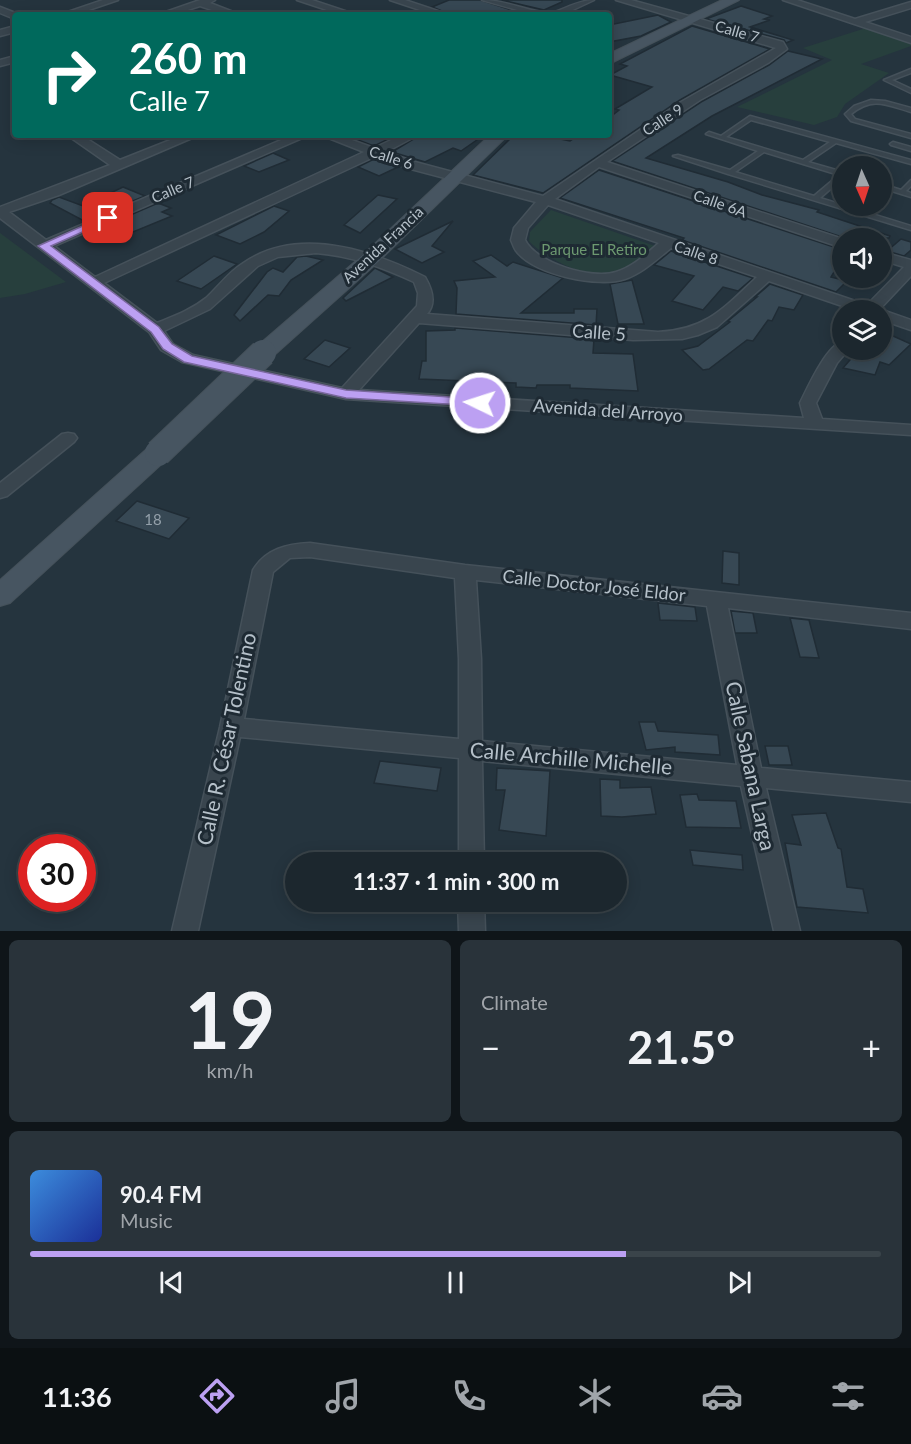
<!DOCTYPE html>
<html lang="en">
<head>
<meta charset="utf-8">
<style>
  body { margin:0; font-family:Lato,sans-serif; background:#29333a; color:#f1f3f6; height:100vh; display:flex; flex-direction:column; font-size:22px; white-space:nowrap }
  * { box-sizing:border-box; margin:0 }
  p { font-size:20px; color:#a0a5aa }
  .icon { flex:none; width:33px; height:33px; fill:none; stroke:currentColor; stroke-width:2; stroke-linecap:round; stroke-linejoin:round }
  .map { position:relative; height:931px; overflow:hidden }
  .side { display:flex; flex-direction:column; gap:9px; padding:9px; background:#0f1519; flex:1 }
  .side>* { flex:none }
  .banner { position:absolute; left:12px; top:12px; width:600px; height:126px; border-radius:6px; box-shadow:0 3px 15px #0003,0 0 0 2px #3a444a; background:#00695c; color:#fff; overflow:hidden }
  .needle { width:39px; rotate:177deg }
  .tools { position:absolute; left:832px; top:156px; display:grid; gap:12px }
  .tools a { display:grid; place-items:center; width:60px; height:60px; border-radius:50%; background:#1c272e; box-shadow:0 3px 15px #0003,0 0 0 2px #3a444a; font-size:30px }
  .speed { position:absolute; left:18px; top:834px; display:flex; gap:12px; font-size:30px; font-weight:700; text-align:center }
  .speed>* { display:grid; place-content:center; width:78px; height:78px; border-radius:50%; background:#1c272e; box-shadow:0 3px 15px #0003,0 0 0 2px #3a444a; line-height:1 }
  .speed .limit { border:9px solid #d22; background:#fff; color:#111 }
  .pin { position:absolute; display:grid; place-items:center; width:51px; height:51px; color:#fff; margin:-26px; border-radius:12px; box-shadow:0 3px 9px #0006 }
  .me { position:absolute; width:66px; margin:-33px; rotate:274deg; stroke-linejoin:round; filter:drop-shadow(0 0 4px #0008) }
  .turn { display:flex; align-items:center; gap:21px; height:126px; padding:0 18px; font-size:27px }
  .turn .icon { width:78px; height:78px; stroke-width:2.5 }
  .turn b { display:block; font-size:42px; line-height:51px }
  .big { font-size:45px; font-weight:700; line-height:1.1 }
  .side .card { flex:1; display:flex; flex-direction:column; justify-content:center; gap:9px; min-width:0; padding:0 21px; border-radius:9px; background:#29333a }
  .side .dial { align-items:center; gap:0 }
  .dial b { font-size:78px; line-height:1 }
  .song { display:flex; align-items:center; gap:18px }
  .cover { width:72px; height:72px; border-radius:9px; background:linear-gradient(135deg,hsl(210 70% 55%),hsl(230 70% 35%)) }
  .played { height:6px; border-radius:3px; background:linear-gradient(90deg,#bca0f2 70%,#3a444a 70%) }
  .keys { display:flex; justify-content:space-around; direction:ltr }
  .heat { display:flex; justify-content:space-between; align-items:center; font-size:33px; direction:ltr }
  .side .tiles { flex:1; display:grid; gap:9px; grid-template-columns:1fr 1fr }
  .card:last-child { grid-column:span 2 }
  .trip { position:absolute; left:285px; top:852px; width:342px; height:60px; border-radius:30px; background:#1c272e; box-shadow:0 3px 15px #0003,0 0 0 2px #3a444a; font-weight:700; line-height:60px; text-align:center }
  .dock { display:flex; height:96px; justify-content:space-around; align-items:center; background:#0b1012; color:#a0a5aa }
  .dock .icon { width:42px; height:42px }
  .dock .current { color:#bca0f2 }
  .dock b { font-size:27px; color:#f1f3f6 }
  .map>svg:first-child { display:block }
</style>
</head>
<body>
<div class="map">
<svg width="911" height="931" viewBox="0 0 911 931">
  <rect width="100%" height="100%" fill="#25343e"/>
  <g fill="#273f3d">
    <path d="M866,28l45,15v3l-50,18 28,9 -44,31 -8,13 -23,8 -77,-18 95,-47 -29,-12z"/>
    <path d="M551,210l107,37 -31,28c-9,0 -20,1 -29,0 -21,-2 -56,-19 -69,-34l1,-9z"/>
    <path d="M0,233l66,49 -41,12 -25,4z"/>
  </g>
  <g fill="#374854" stroke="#202c35" stroke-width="1.5">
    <path d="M449,0h31l47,15h-75l-20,-8z"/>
    <path d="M502,0h60v2l-18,8z"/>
    <path d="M741,6l31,10 -8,3 6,1 -20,7 43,13 -7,3 -2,-3 -78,-21z"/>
    <path d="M658,15l13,7 -30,14 -32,6v-17z"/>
    <path d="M692,26l78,23 -90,51 -137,93 -70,-18 41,-40h26l30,6 9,-6h30v-17l10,-8 -4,-1 37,-22 -42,-12 17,-9 -7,-2z"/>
    <path d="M788,51l34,8 -110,57 -66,42 82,24 34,13 57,15 -2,2 73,24 -1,2h-44l-233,-77 89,-59 68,-37z"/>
    <path d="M345,135h52l-23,11z"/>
    <path d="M420,135h64l-23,16 -8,-3 -28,14 -33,-10z"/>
    <path d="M273,153l16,7 -30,12 -15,-6z"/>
    <path d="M376,158l22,9 -19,9 -21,-9z"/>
    <path d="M599,170l244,80v7l-12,20 16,4 -11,11 -154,-52 2,-2 -124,-40z"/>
    <path d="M123,187l22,9 -61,25 -34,-18 2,-3 7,-3 24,9z"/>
    <path d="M378,195l19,4 -37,34 -16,-8z"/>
    <path d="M158,203l13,5 -9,4 10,4 -56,23 -18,-10z"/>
    <path d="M274,206l15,5 -25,21 -24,12 -24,-9z"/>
    <path d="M453,221l-21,25 12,6 -22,11 -27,-14z"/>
    <path d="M901,239l10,3v8l-7,6 -17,-5z"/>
    <path d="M671,251l82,27 -15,13 -15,-4 -20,23 -31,-9 22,-25 -40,-11z"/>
    <path d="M491,255l16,11 6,-4 50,16 -42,35h53v-4h23l-1,16 -140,-11 1,-26 -3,-7 41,-4 -22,-16z"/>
    <path d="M214,256l23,8 -36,25 -24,-8z"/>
    <path d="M306,256l17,4 -32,20 -12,16 -11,-1 -28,26 -6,-6 33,-43 6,-4 10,4 14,-15z"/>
    <path d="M375,268l18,9 -47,24 -3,-3z"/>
    <path d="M632,280l12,44h-26l-8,-40z"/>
    <path d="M770,284l33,11 -9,15 -15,-3 -7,14 -4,-1 -15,21 -6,-1 -38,29 -6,1 -21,-20 16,-4 32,-24 -2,-1 29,-24h-2z"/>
    <path d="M455,328l139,11 -1,14 40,1 5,37 -68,-3v-3h-33l-1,3 -20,-1v-4l-97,-4 3,-18h4v-30l29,-1z"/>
    <path d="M882,331l29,13 -22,21 -9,-3 -5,13 -32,-7 12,-14 -6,-2 1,-2h32z"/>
    <path d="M325,340l25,8 -21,19 -25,-8z"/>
    <path d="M137,501l52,17 -20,21 -53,-18z"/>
    <path d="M723,551l16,2v32l-17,-2z"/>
    <path d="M658,603l37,4 2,14 -37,-1z"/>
    <path d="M731,611l22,2 4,20h-22z"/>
    <path d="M790,618l19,2 10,38 -19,-1z"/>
    <path d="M639,722h16l3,9 60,4 2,20 -45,-3v-5l-29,3z"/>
    <path d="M765,746h23l4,19h-23z"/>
    <path d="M380,761l61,7 -4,23 -63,-8z"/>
    <path d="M497,768l53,3 -4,65 -47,-6 6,-40h-9z"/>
    <path d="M600,779l20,1v8l31,-1 5,27 -34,3 -21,-1z"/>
    <path d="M697,794l2,6 37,1 5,27 -55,-1 -6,-32z"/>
    <path d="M826,813l12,35 3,1 6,38 16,2 5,24 -71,-6 -12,-64 16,2 -9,-30z"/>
    <path d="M690,850l52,5 1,15 -50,-5z"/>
  </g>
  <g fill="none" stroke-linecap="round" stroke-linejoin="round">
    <g stroke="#45515a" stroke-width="3">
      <g id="service">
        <path d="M911,69v4l-19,7 19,9v4l-27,-13z"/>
        <path d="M871,100l14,1 26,7v4c-25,-7 -37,-16 -60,2l4,5 56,15v4l-60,-17 -6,-7 9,-8z"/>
        <path d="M750,116l161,44v4l-75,-21 -28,19 35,10v6l-23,20 91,28v4l-183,-56 -55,-18 5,-1 52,15 28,-19 -52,-17 3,-2 12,4zM751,120l79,22 -27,18 -77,-23zM764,152l75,23 -25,21 -79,-24z"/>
        <path d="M893,142l18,5v4l-20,-6 -1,-1z"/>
        <path d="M911,180v6l-5,5 5,2v4l-29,-9v-4l19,6z"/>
      </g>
    </g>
    <g stroke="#45515a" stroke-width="3">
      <g id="minor">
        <path d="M103,0h15l-44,15h-15z"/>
        <path d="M200,0h15l-5,3 31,12h-14l-27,-9 -28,9h-15z"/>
        <path d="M297,0h15l45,15h-15z"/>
        <path d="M390,0h15l45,15h-15z"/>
        <path d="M482,0c24,0 44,11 67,13 9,0 28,-13 45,-13l-32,15h-27z"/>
        <path d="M616,0h15l152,42 4,7 -19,14 -68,37 -93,62 236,77v9l-244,-81 -44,32 312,106 37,-38 -22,-7v-8l29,8v16l-32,34h-25l-85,-29 -52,46 -19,8 -16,4 -49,1 -214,-17 -60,67 445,28 -4,-15c8,-16 26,-57 43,-62v9h5l-11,13 -21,40 6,16 89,6v10l-565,-36 -164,-37 -21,-12 -12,-18 -149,-114v-11l110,-42 -43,-30h14l39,25 63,-25h16l-140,60 -50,17 37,28 247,-105h16l-255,111 41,31 269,-125 -43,-17h17l36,13 28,-13h16l-32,17 29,10 128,34 138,-94 95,-54zM376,156l31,12 129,34 -22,26 -3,12c2,4 3,9 6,12 18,23 82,36 108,27 18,-6 32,-20 46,-31l86,29c-33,31 -51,53 -99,55l-231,-18c10,-11 5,-25 -2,-37 -54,-27 -128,-52 -183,-13 -14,9 -24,23 -36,34 -15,12 -32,18 -49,25l-53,-40zM548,205l111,38c-13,11 -26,24 -43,29 -24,8 -80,-9 -91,-32l3,-12zM316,253c36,3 66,14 98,29l4,11 -1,13 -75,82 -149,-33 -20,-11 -9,-13 46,-22 48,-43 20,-9z"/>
        <path d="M783,0h14l58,19 56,-17v6l-46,14 46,15v6z"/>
        <path d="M0,7l18,7 1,1h-4v4l-15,-6z"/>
        <path d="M15,26v6l-15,4v-6z"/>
        <path d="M15,56v6l-15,4v-6z"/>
        <path d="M882,310l29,10v10l-29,-10z"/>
        <path d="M68,433l6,1 3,4 -3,4 -67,54 -7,2v-15l62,-49z"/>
        <path d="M310,543l155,22 446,48v16l-183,-21 33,160 150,14v20l-145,-14 34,143h-26l-33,-145 -259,-25 2,101h-25v-104l-219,-21 -42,194h-26l48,-204 33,-157c13,-21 34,-26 57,-27zM310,557l145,21 4,81v80l-215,-20 29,-147 17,-14zM476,580l231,26 30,159 -255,-24 -1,-82z"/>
        <path d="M458,902h26l1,29h-26z"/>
      </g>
    </g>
    <g stroke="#45515a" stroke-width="2">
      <g id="secondary">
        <path d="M722,0h17l-130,64v-10z"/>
        <path d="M490,135h18l-130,127 -107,96 -8,2 -8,-2 -3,-5 3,-5 109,-94z"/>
        <path d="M158,445l9,2 4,6 -4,6 -157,144 -10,3v-26l149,-133z"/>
      </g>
    </g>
    <use href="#service" fill="#39454e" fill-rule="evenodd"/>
    <use href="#minor" fill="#39454e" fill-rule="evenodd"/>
    <use href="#secondary" fill="#475561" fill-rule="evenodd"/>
    <g stroke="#45515a" stroke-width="28" stroke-linecap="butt">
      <path id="secondary-bridge" d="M158,453l105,-100"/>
    </g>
    <use href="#secondary-bridge" stroke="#475561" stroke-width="26"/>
  </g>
  <path fill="#bca0f2" stroke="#7a689d" stroke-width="1.5" d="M105,216l9,2 -63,28 108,81 13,17 20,12 154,34 134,9 7,4 -7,3 -134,-8 -162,-36 -21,-13 -12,-17 -113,-86z"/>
  <g text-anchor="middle" stroke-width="6" stroke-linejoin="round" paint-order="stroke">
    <g font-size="15" fill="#b5c0c9" stroke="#1e2a33">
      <text transform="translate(737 32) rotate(16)" y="5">Calle 7</text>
      <text transform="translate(663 120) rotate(-33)" y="5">Calle 9</text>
      <text transform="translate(391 158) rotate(18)" y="5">Calle 6</text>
      <text transform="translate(173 190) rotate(-23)" y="5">Calle 7</text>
      <text transform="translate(720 204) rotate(19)" y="5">Calle 6A</text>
      <text transform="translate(383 245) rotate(-43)" y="5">Avenida Francia</text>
      <text transform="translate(696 253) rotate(19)" y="5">Calle 8</text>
    </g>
    <g font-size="15" fill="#6d9970" stroke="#1e2a33">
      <text x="594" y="255">Parque El Retiro</text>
    </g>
    <g font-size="15" fill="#94a0aa">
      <text x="153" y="525">18</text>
    </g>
    <g font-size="18" fill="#b5c0c9" stroke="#1e2a33">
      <text transform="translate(599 333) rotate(4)" y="6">Calle 5</text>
      <text transform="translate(608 411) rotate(4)" y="6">Avenida del Arroyo</text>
      <text transform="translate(594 586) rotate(6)" y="6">Calle Doctor José Eldor</text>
    </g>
    <g font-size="21" fill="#b5c0c9" stroke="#1e2a33">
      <text transform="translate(227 739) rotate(-78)" y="7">Calle R. César Tolentino</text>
      <text transform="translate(571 759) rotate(5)" y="7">Calle Archille Michelle</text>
      <text transform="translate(750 766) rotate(78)" y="7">Calle Sabana Larga</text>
    </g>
  </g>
</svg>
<div class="tools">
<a><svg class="needle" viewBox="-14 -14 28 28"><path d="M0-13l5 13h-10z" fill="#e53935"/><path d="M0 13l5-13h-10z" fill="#a0a5aa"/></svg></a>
<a><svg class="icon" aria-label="sound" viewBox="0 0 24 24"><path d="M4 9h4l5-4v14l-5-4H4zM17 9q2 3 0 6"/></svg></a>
<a><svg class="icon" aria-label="layers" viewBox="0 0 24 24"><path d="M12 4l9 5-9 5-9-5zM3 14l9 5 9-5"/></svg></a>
</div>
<div class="speed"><div class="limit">30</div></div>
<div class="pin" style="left:108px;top:218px;background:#d93025"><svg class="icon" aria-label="arrive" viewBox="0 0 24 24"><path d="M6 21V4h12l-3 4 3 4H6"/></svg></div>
<svg class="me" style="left:480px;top:403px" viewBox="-20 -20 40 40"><circle r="17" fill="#bca0f2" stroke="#fff" stroke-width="3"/><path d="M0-11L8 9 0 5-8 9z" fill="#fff"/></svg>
<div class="trip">11:37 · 1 min · 300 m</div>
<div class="banner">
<div class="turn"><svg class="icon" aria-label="right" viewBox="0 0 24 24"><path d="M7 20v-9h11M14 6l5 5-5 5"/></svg><div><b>260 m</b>Calle 7</div></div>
</div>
</div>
<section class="side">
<div class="tiles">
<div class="card dial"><b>19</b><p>km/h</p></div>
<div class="card"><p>Climate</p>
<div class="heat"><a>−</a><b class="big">21.5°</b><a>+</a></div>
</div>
<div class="card">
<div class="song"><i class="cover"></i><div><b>90.4 FM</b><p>Music</p></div></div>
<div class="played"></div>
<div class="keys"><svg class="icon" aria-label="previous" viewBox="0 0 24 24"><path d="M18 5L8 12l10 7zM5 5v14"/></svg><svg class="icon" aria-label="pause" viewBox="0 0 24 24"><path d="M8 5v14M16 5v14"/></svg><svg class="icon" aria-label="next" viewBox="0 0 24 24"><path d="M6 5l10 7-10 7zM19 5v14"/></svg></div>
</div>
</div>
</section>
<nav class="dock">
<b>11:36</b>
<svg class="icon current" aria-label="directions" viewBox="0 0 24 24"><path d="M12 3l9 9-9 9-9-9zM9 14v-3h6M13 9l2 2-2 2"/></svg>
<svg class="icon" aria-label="music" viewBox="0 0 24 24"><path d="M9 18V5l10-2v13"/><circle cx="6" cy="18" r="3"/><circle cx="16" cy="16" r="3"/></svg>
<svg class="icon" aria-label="phone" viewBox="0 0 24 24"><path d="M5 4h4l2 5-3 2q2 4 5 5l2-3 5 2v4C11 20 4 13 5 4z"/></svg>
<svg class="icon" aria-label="climate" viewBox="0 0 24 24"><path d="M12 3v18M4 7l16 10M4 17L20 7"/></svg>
<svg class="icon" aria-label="car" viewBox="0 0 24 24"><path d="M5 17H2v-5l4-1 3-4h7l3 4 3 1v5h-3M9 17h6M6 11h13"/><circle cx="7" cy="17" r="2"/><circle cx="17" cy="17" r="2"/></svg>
<svg class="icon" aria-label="filters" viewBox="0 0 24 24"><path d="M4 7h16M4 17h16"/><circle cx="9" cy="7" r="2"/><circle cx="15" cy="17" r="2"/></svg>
</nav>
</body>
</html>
